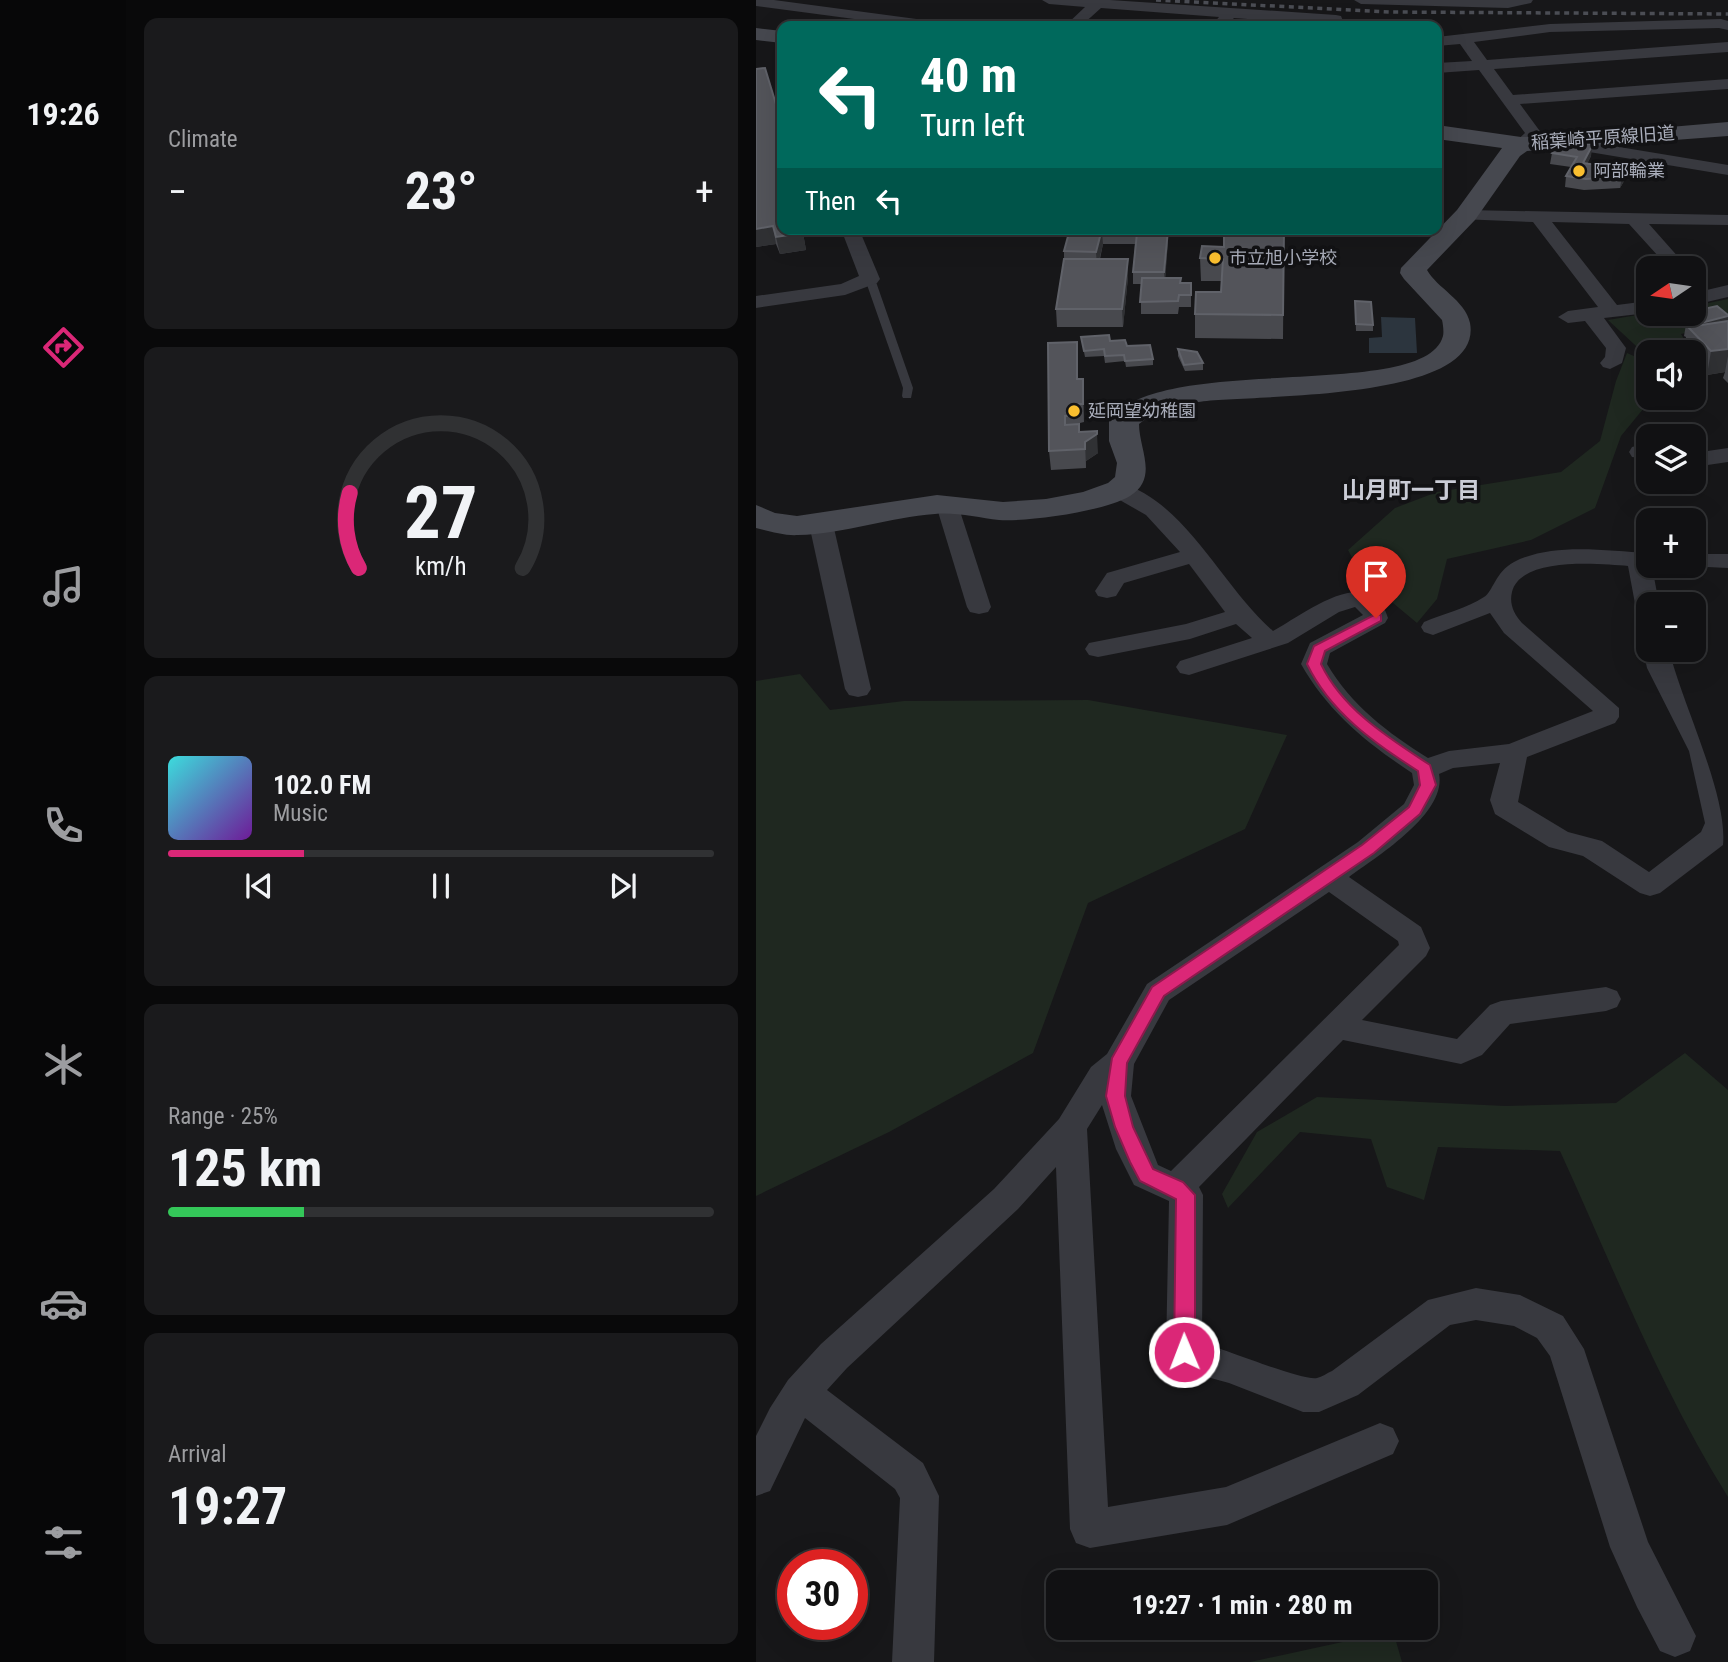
<!DOCTYPE html>
<html lang="en">
<head>
<meta charset="utf-8">
<style>
  body { margin:0; font-family:"Roboto Condensed","Noto Sans JP",sans-serif; background:#1a1a1c; color:#f1f3f6; height:100vh; display:flex; flex-direction:column; font-size:26px; white-space:nowrap }
  * { box-sizing:border-box; margin:0 }
  p { font-size:23px; color:#9c9da0 }
  .icon { flex:none; width:38px; height:38px; fill:none; stroke:currentColor; stroke-width:2; stroke-linecap:round; stroke-linejoin:round }
  .map { position:relative; flex:1; overflow:hidden }
  .details { display:flex; flex-direction:column; gap:18px; padding:18px; background:#09090a; width:630px }
  .details>* { flex:none }
  .guide { position:absolute; left:21px; top:21px; width:665px; height:214px; border-radius:14px; box-shadow:0 7px 28px #0002,0 0 0 2px #303133; background:#00695c; color:#fff; overflow:hidden }
  .needle { width:46px; rotate:257deg }
  .fabs { position:absolute; left:880px; top:256px; display:grid; gap:14px }
  .fabs a { display:grid; place-items:center; width:70px; height:70px; border-radius:14px; background:#111113; box-shadow:0 7px 28px #0002,0 0 0 2px #303133; font-size:35px }
  .speed { position:absolute; left:21px; top:1549px; display:flex; gap:14px; font-size:35px; font-weight:700; text-align:center }
  .speed>* { display:grid; place-content:center; width:91px; height:91px; border-radius:50%; background:#111113; box-shadow:0 7px 28px #0002,0 0 0 2px #303133; line-height:1 }
  .speed .limit { border:10px solid #d22; background:#fff; color:#111 }
  .pin { position:absolute; display:grid; place-items:center; width:60px; height:60px; color:#fff; margin:-72px -30px; border-radius:50% 50% 50% 0; rotate:-45deg; box-shadow:0 0 7px #0007 }
  .pin .icon { rotate:45deg }
  .me { position:absolute; width:77px; margin:-38px; rotate:359deg; stroke-linejoin:round; filter:drop-shadow(0 0 5px #0008) }
  .turn { display:flex; align-items:center; gap:24px; height:147px; padding:0 28px; font-size:32px }
  .turn .icon { width:91px; height:91px; stroke-width:2.5 }
  .turn b { display:block; font-size:49px; line-height:60px }
  .then { display:flex; align-items:center; height:66px; padding:0 28px; background:#0003; gap:14px; font-size:26px }
  .big { font-size:52px; font-weight:700; line-height:1.1 }
  .details .card { flex:1; display:flex; flex-direction:column; justify-content:center; gap:10px; min-width:0; padding:0 24px; border-radius:14px; background:#1a1a1c }
  .details .dial { align-items:center; gap:0 }
  .dial svg { height:182px; overflow:visible; fill:none; stroke:#303133; stroke-width:7; stroke-linecap:round; text-anchor:middle }
  .dial text { fill:#f1f3f6; stroke:none }
  .song { display:flex; align-items:center; gap:21px }
  .cover { width:84px; height:84px; border-radius:10px; background:linear-gradient(135deg,hsl(180 70% 55%),hsl(280 70% 35%)) }
  .played { height:7px; border-radius:4px; background:linear-gradient(90deg,#db2777 25%,#303133 25%) }
  .keys { display:flex; justify-content:space-around; direction:ltr }
  .heat { display:flex; justify-content:space-between; align-items:center; font-size:38px; direction:ltr }
  .charge { height:10px; border-radius:5px; background:linear-gradient(90deg,#34c759 25%,#303133 0) }
  .trip { position:absolute; left:290px; top:1570px; width:392px; height:70px; border-radius:14px; background:#111113; box-shadow:0 7px 28px #0002,0 0 0 2px #303133; font-weight:700; line-height:70px; text-align:center }
  main { display:flex; flex:1; min-height:0 }
  .menu { display:flex; flex-direction:column; width:126px; justify-content:space-around; align-items:center; background:#070708; color:#9c9da0 }
  .menu .icon { width:49px; height:49px }
  .menu .on { color:#db2777 }
  .menu b { font-size:32px; color:#f1f3f6 }
  .map>svg:first-child { display:block }
</style>
</head>
<body>
<main>
<nav class="menu">
<b>19:26</b>
<svg class="icon on" aria-label="directions" viewBox="0 0 24 24"><path d="M12 3l9 9-9 9-9-9zM9 14v-3h6M13 9l2 2-2 2"/></svg>
<svg class="icon" aria-label="music" viewBox="0 0 24 24"><path d="M9 18V5l10-2v13"/><circle cx="6" cy="18" r="3"/><circle cx="16" cy="16" r="3"/></svg>
<svg class="icon" aria-label="phone" viewBox="0 0 24 24"><path d="M5 4h4l2 5-3 2q2 4 5 5l2-3 5 2v4C11 20 4 13 5 4z"/></svg>
<svg class="icon" aria-label="climate" viewBox="0 0 24 24"><path d="M12 3v18M4 7l16 10M4 17L20 7"/></svg>
<svg class="icon" aria-label="car" viewBox="0 0 24 24"><path d="M5 17H2v-5l4-1 3-4h7l3 4 3 1v5h-3M9 17h6M6 11h13"/><circle cx="7" cy="17" r="2"/><circle cx="17" cy="17" r="2"/></svg>
<svg class="icon" aria-label="filters" viewBox="0 0 24 24"><path d="M4 7h16M4 17h16"/><circle cx="9" cy="7" r="2"/><circle cx="15" cy="17" r="2"/></svg>
</nav>
<section class="details">
<div class="card"><p>Climate</p>
<div class="heat"><a>−</a><b class="big">23°</b><a>+</a></div>
</div>
<div class="card dial"><svg viewBox="0 0 100 80">
<path d="M14 69A42 42 0 1 1 86 69"/>
<path d="M14 69A42 42 0 0 1 10 36" stroke="#db2777"/>
<text x="50" y="56" font-size="32" font-weight="700">27</text>
<text x="50" y="72" font-size="11">km/h</text>
</svg></div>
<div class="card">
<div class="song"><i class="cover"></i><div><b>102.0 FM</b><p>Music</p></div></div>
<div class="played"></div>
<div class="keys"><svg class="icon" aria-label="previous" viewBox="0 0 24 24"><path d="M18 5L8 12l10 7zM5 5v14"/></svg><svg class="icon" aria-label="pause" viewBox="0 0 24 24"><path d="M8 5v14M16 5v14"/></svg><svg class="icon" aria-label="next" viewBox="0 0 24 24"><path d="M6 5l10 7-10 7zM19 5v14"/></svg></div>
</div>
<div class="card"><p>Range · 25%</p><b class="big">125 km</b><div class="charge"></div></div>
<div class="card"><p>Arrival</p><b class="big">19:27</b></div>
</section>
<div class="map">
<svg width="972" height="1662" viewBox="0 0 972 1662">
  <rect width="100%" height="100%" fill="#171719"/>
  <g fill="#1f2820">
    <path d="M972,299v27l-4,-2 -43,10 7,12 -10,4 1,2h-31v5l-40,-37 41,-7h45v-7z"/>
    <path d="M871,353l18,8 3,36h5l-32,39 -26,72 -64,32 -84,19 -10,40 -20,24 -54,-45 -15,-28 47,-42 42,-16 124,-20 39,-31 16,-60z"/>
    <path d="M44,674l30,36 74,-9 184,-1 199,35 -42,94 -157,74 -55,150 -144,79 -133,64v-515z"/>
    <path d="M929,1053l43,37v407c-68,-109 -115,-230 -168,-346l-122,-4 -14,53 -37,-13 -16,-48 -71,-7 -72,76 -6,-14 35,-62 60,-35 188,9 111,-3z"/>
    <path d="M637,1631l9,31h-152z"/>
  </g>
  <path fill="#2c353e" d="M625,317l34,1 2,35h-48v-15l13,-1z"/>
  <g fill="none" stroke-linecap="round" stroke-linejoin="round">
    <path fill="#38393f" fill-rule="evenodd" d="M114,276l5,3 38,109 -2,10h-8l-1,-2 1,-8 -38,-109z"/>
    <g fill="#38393f" fill-rule="evenodd">
      <path d="M0,0h18l165,22 7,4h-39l-151,-20z"/>
      <path d="M286,0h68l226,15 5,1 4,10 -111,-8 -8,8h-15l8,-9 -118,-9 -20,18h-16l20,-19 -36,-3z"/>
      <path d="M598,0h179l-2,3 -23,5 -147,-4z"/>
      <path d="M965,19l7,2v9l-9,-2 -169,4 -76,10 13,18 241,-18v10l-234,17 19,26 215,-16v10l-208,15 22,30 -15,14 -6,1 -8,-5 12,-11 -46,-63 -42,3v-10l35,-2 -12,-17 -23,2v-9l113,-13z"/>
      <path d="M809,138l163,27v10l-169,-28 -2,-4z"/>
      <path d="M710,210l262,5v10l-79,-1 39,44h-19l-40,-44 -77,-2 65,83 31,-4v12l-44,5 22,30 -4,15 -12,6 -7,-2 -3,-4 5,-6 1,-9 -21,-27 -17,2 -10,-6 10,-6 30,-4 -65,-85 -73,-3 -3,-4 3,-4z"/>
      <path d="M85,229h18l21,50 -3,4 -32,12 -89,13v-12l85,-12 18,-8z"/>
      <path d="M972,285v12l-34,8v-12z"/>
      <path d="M884,445l8,2v12l-16,-2 -3,-5 3,-5z"/>
      <path d="M972,448v14l-34,5v-14z"/>
      <path d="M363,483c65,16 104,105 154,148 30,-16 97,-71 115,-13l-3,5 -55,30 -3,11c24,41 61,69 101,94l21,-7 60,-7 84,-33 -89,-78 -14,-20 -57,22 -9,-3 -3,-5 3,-5c19,-8 43,-14 60,-25 9,-5 11,-25 30,-35 39,-20 92,-11 134,-9v12h7l-3,1 7,38h-11v12l-9,-2 -3,-5 -8,-43c-28,-2 -107,-10 -116,26 -3,12 2,22 10,31l97,85v9l-4,6 -88,34 -9,45 50,30 34,9 47,31 52,-40 4,-9 -16,-72 -42,-83 -4,-19 5,-6v6h21c11,50 59,145 54,196l-63,48 -10,3 -10,-3 -57,-37 -34,-9 -54,-33 -5,-14 10,-37 -47,5 -14,6c8,39 -61,82 -90,103l72,50 9,21 -4,8 -64,64 95,19 33,-34 11,-4 105,-14 11,4 4,8 -4,8 -11,4 -96,13 -28,31 -21,9 -118,-24 -144,147 4,8 -1,148c23,6 100,38 115,35 5,-1 10,-5 15,-7l96,-71 48,-12 44,7 43,21 21,33 64,193 48,94 -6,15 -15,6 -15,-6 -23,-44 -27,-60 -60,-191 -13,-18 -23,-12 -38,-6 -26,5 -92,70 -39,17h-16l-74,-29 -51,-14 -7,-5 -5,-12 3,-151 -35,-16 -18,-36 -14,-44 -15,24 21,378 118,-20 154,-64 13,5 6,13 -6,13 -166,71 -137,23 -14,-5 -6,-14 -14,-362 -38,42 -171,159 -20,22 96,73 16,33 -5,166h-42l8,-164 -5,-9 -90,-71 -35,73 -14,5v-60l14,-28 18,-28 33,-36 173,-155 65,-70 32,-52 16,-13 40,-70 211,-142 46,-38 10,-19 -2,-12c-45,-30 -84,-61 -111,-109l9,-21 53,-28 -8,-8 -16,5 -51,31 -99,32 -9,-2 -4,-6 4,-6 72,-23 -16,-14 -46,15 -92,18 -9,-2 -4,-6 4,-6 97,-19 39,-12 -36,-48 -65,19 -8,13 -9,2 -9,-2 -3,-5 12,-18 73,-21 -34,-37 -35,-20 -3,-5 3,-5zM573,892l69,49 1,4 -228,226 -13,-6 -27,-69 3,-32 35,-64z"/>
      <path d="M191,498l8,2 3,5 33,102 -3,5 -9,2 -9,-2 -3,-5 -31,-102 3,-5z"/>
      <path d="M65,517l8,2 4,5 38,165 -4,6 -9,2 -9,-2 -4,-6 -36,-165 4,-5z"/>
      <path d="M938,554h34v14l-42,-2 8,-1z"/>
    </g>
    <g fill="#46484f" fill-rule="evenodd">
      <path d="M0,28l26,3v12l-26,-3z"/>
      <path d="M972,122v14l-201,15 -7,5 -45,64 -48,50c10,18 38,30 43,53 15,81 -224,71 -272,79 -21,3 -43,8 -59,22 0,25 20,54 -9,72 -24,15 -102,26 -131,24 -20,-2 -43,-8 -64,-6 -45,3 -91,20 -137,21 -13,1 -29,-4 -42,-7v-23l19,8 22,3 140,-21 66,7 43,-3 37,-7 25,-9 7,-6 2,-14 -8,-22v-20c49,-70 316,-18 334,-85 1,-4 0,-12 -1,-16l-38,-41 -4,-6 1,-5 56,-58 45,-62 -65,-9v-14l84,12 44,-1z"/>
    </g>
    <path stroke="#4b4d54" stroke-width="3.5" stroke-dasharray="5 4.5" stroke-linecap="butt" d="M400,0l233,12 339,2"/>
  </g>
  <g fill="#48494e">
    <path d="M0,69l26,160 21,4 3,17 -26,4 -4,-10 -20,3z"/>
    <path d="M796,153l39,3 -4,8 38,5 -1,12 -4,7 -36,2 -19,-3 1,-11 5,-9 -21,-3z"/>
    <path d="M314,229l98,1v11l-3,37 16,5h10v24h-12l-1,7h-37v-30h-8v-12l2,-28h-32l-3,15 28,18 -5,50h-66l-1,-18 8,-50v-8z"/>
    <path d="M528,229l-1,110 -88,-1v-24l26,-22v-11h-20l-1,-23 24,-11z"/>
    <path d="M599,301l18,24v6h-17z"/>
    <path d="M932,313l40,2v68l-5,-5 2,-6 -18,3 -13,-14v-9h-9l-1,-2 2,-13 -2,-1z"/>
    <path d="M325,337l29,4 17,5 26,13v6l-27,2 -1,-6 -20,2 -1,-7 -19,1z"/>
    <path d="M321,342l1,37 6,18v25l-4,1 -1,9 19,21 -12,8v7l-35,2 -2,-19z"/>
    <path d="M422,349l25,14v7l-18,1 -7,-15z"/>
  </g>
  <g fill="#303134">
    <path d="M837,144l-2,12 -9,18 1,-11z"/>
    <path d="M869,169l-1,12 -4,7 2,-12z"/>
    <path d="M17,226l3,18 -20,3v-18z"/>
    <path d="M346,229h5l-5,3 1,12 -6,25 -1,-17z"/>
    <path d="M412,230v11l-3,43 -1,-12z"/>
    <path d="M47,233l3,17 -26,4 -4,-17z"/>
    <path d="M372,259v18l-5,50 -1,-18z"/>
    <path d="M972,316v8l-30,13 3,-14z"/>
    <path d="M321,342l1,18v38l-1,-19z"/>
    <path d="M972,349v7l-3,16 -18,3 4,-24z"/>
    <path d="M327,379l1,18v25l-1,-18z"/>
    <path d="M341,434l1,19 -12,8v7l-1,-26z"/>
  </g>
  <g fill="#53545a" stroke="#606269" stroke-width="2">
    <path d="M9,68l17,56v70h-2l2,7v28h19l2,4 -27,4 -3,-11 -17,3v-160z"/>
    <path d="M802,143l35,1 -10,19 42,6 -3,7 -36,3 -20,-3 11,-19 -25,-4z"/>
    <path d="M314,229h32l-6,23 -32,-1z"/>
    <path d="M347,229l65,1 -4,42h-31l4,-39 -35,-1z"/>
    <path d="M468,229h60l-1,86 -88,-1 1,-22h25l2,-33 -23,-1 2,-12 22,1z"/>
    <path d="M308,259h64l-6,50h-66z"/>
    <path d="M386,278h39l-1,5h11v12h-12l-1,6 -38,1z"/>
    <path d="M599,301l16,1 2,23 -17,-1z"/>
    <path d="M961,306l11,9v1l-27,7 -12,-10h5v-2z"/>
    <path d="M972,321v28l-17,2 -23,-24z"/>
    <path d="M353,335l1,6 15,-1 2,6 23,-1 3,14 -28,2 -1,-6 -19,1 -1,-7 -20,2 -3,-14z"/>
    <path d="M321,342v37h6v25h-5v11l-13,1v9l14,-1v8l18,-1v3l-12,8v7l-36,2 -1,-108z"/>
    <path d="M422,349l19,3 6,11 -19,2z"/>
  </g>
  <path fill="#db2777" stroke="#8e194d" stroke-width="2" d="M620,614l5,1v6l-56,30 -4,13c22,46 68,74 109,101l6,20 -16,29 -46,39 -210,143 -37,67 -2,33 8,31 20,42 30,13 12,13v157l-3,6 -8,3 -7,-3 -3,-6 2,-153 -36,-18 -10,-19 -15,-35 -9,-31 6,-38 40,-71 210,-142 47,-38 11,-22 -2,-14c-44,-28 -88,-59 -111,-107l7,-18z"/>
  <g fill="#fabf2f" stroke="#121214" stroke-width="2.5">
    <circle cx="823" cy="171" r="7"/>
    <circle cx="459" cy="258" r="7"/>
    <circle cx="318" cy="411" r="7"/>
  </g>
  <g text-anchor="middle" stroke-width="7" stroke-linejoin="round" paint-order="stroke">
    <g font-size="18" fill="#a9adba" stroke="#121214">
      <text transform="translate(847 138) rotate(-4)" y="6">稲葉崎平原線旧道</text>
    </g>
    <g font-size="18" fill="#a9adba" stroke="#121214" text-anchor="start">
      <text x="837" y="177">阿部輪業</text>
      <text x="473" y="264">市立旭小学校</text>
      <text x="332" y="417">延岡望幼稚園</text>
    </g>
    <g font-size="23" font-weight="bold" fill="#caccd6" stroke="#121214">
      <text x="655" y="498">山月町一丁目</text>
    </g>
  </g>
</svg>
<div class="fabs">
<a><svg class="needle" viewBox="-14 -14 28 28"><path d="M0-13l5 13h-10z" fill="#e53935"/><path d="M0 13l5-13h-10z" fill="#9c9da0"/></svg></a>
<a><svg class="icon" aria-label="sound" viewBox="0 0 24 24"><path d="M4 9h4l5-4v14l-5-4H4zM17 9q2 3 0 6"/></svg></a>
<a><svg class="icon" aria-label="layers" viewBox="0 0 24 24"><path d="M12 4l9 5-9 5-9-5zM3 14l9 5 9-5"/></svg></a>
<a>+</a>
<a>−</a>
</div>
<div class="speed"><div class="limit">30</div></div>
<div class="pin" style="left:620px;top:618px;background:#d93025"><svg class="icon" aria-label="arrive" viewBox="0 0 24 24"><path d="M6 21V4h12l-3 4 3 4H6"/></svg></div>
<svg class="me" style="left:428px;top:1352px" viewBox="-20 -20 40 40"><circle r="17" fill="#db2777" stroke="#fff" stroke-width="3"/><path d="M0-11L8 9 0 5-8 9z" fill="#fff"/></svg>
<div class="trip">19:27 · 1 min · 280 m</div>
<div class="guide">
<div class="turn"><svg class="icon" aria-label="left" viewBox="0 0 24 24"><path d="M17 20v-9H6M10 6l-5 5 5 5"/></svg><div><b>40 m</b>Turn left</div></div>
<div class="then">Then<svg class="icon" aria-label="left" viewBox="0 0 24 24"><path d="M17 20v-9H6M10 6l-5 5 5 5"/></svg></div>
</div>
</div>
</main>
</body>
</html>
